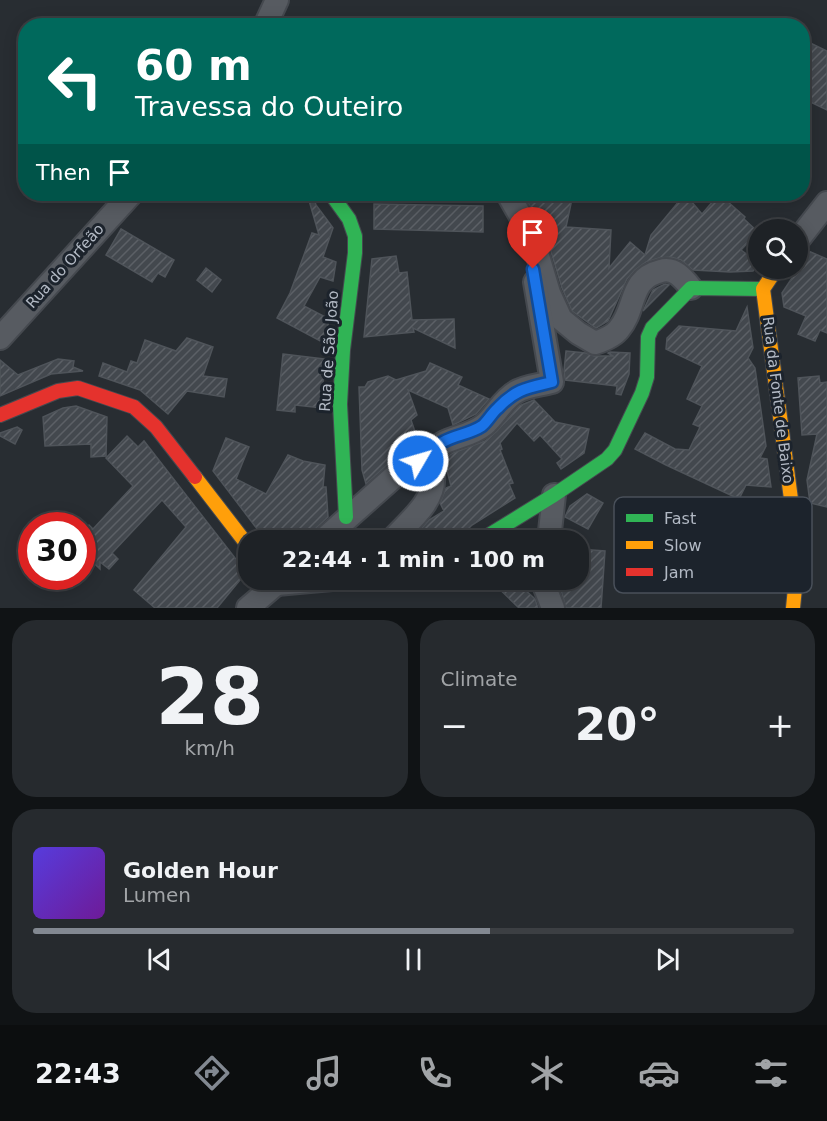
<!DOCTYPE html>
<html lang="en">
<head>
<meta charset="utf-8">
<style>
  body { margin:0; font-family:"DejaVu Sans",sans-serif; background:#262a2e; color:#f1f3f6; height:100vh; display:flex; flex-direction:column; font-size:22px; white-space:nowrap }
  * { box-sizing:border-box; margin:0 }
  p { font-size:20px; color:#a1a4a7 }
  .icon { flex:none; width:33px; height:33px; fill:none; stroke:currentColor; stroke-width:2; stroke-linecap:round; stroke-linejoin:round }
  .map { position:relative; height:608px; overflow:hidden }
  .drawer { display:flex; flex-direction:column; gap:12px; padding:12px; background:#101315; flex:1 }
  .drawer>* { flex:none }
  .hud { position:absolute; left:18px; top:18px; width:792px; height:183px; border-radius:24px; box-shadow:0 3px 15px #0003,0 0 0 2px #3c3f43; background:#00695c; color:#fff; overflow:hidden }
  .buttons { position:absolute; left:748px; top:219px; display:grid; gap:12px }
  .buttons a { display:grid; place-items:center; width:60px; height:60px; border-radius:50%; background:#1e2226; box-shadow:0 3px 15px #0003,0 0 0 2px #3c3f43; font-size:30px }
  .speed { position:absolute; left:18px; top:512px; display:flex; gap:12px; font-size:30px; font-weight:700; text-align:center }
  .speed>* { display:grid; place-content:center; width:78px; height:78px; border-radius:50%; background:#1e2226; box-shadow:0 3px 15px #0003,0 0 0 2px #3c3f43; line-height:1 }
  .speed .limit { border:9px solid #d22; background:#fff; color:#111 }
  .pin { position:absolute; display:grid; place-items:center; width:51px; height:51px; color:#fff; margin:-62px -26px; border-radius:50% 50% 50% 0; rotate:-45deg; box-shadow:0 0 6px #0007 }
  .pin .icon { rotate:45deg }
  .me { position:absolute; width:66px; margin:-33px; rotate:52deg; stroke-linejoin:round; filter:drop-shadow(0 0 4px #0008) }
  .turn { display:flex; align-items:center; gap:21px; height:126px; padding:0 18px; font-size:27px }
  .turn .icon { width:78px; height:78px; stroke-width:2.5 }
  .turn b { display:block; font-size:42px; line-height:51px }
  .then { display:flex; align-items:center; height:57px; padding:0 18px; background:#0003; gap:12px; font-size:22px }
  .big { font-size:45px; font-weight:600; line-height:1.1 }
  .drawer .tile { flex:1; display:flex; flex-direction:column; justify-content:center; gap:9px; min-width:0; padding:0 21px; border-radius:24px; background:#262a2e }
  .drawer .dial { align-items:center; gap:0 }
  .dial b { font-size:78px; line-height:1 }
  .song { display:flex; align-items:center; gap:18px }
  .cover { width:72px; height:72px; border-radius:9px; background:linear-gradient(135deg,hsl(250 70% 55%),hsl(280 70% 35%)) }
  .played { height:6px; border-radius:3px; background:linear-gradient(90deg,#828891 60%,#3c3f43 60%) }
  .keys { display:flex; justify-content:space-around; direction:ltr }
  .heat { display:flex; justify-content:space-between; align-items:center; font-size:33px; direction:ltr }
  .drawer .tiles { flex:1; display:grid; gap:12px; grid-template-columns:1fr 1fr }
  .tile:last-child { grid-column:span 2 }
  .trip { position:absolute; left:238px; top:530px; width:351px; height:60px; border-radius:24px; background:#1e2226; box-shadow:0 3px 15px #0003,0 0 0 2px #3c3f43; font-weight:600; line-height:60px; text-align:center }
  .menu { display:flex; height:96px; justify-content:space-around; align-items:center; background:#0c0e0f; color:#a1a4a7 }
  .menu .icon { width:42px; height:42px }
  .menu .selected { color:#828891 }
  .menu b { font-size:27px; color:#f1f3f6 }
  .map>svg:first-child { display:block }
</style>
</head>
<body>
<div class="map">
<svg width="827" height="608" viewBox="0 0 827 608">
  <defs>
    <pattern id="building-hatch" width="6" height="6" patternUnits="userSpaceOnUse" patternTransform="scale(1.5)"><rect width="6" height="6" fill="#43484e"/><path d="M-1 1l2-2M0 6l6-6M5 7l2-2" fill="none" stroke="#5c6066"/></pattern>
  </defs>
  <rect width="100%" height="100%" fill="#282d32"/>
  <g fill="url(#building-hatch)" stroke="#4f545a" stroke-width="1.5">
    <path d="M802,39l25,12v59l-25,-12z"/>
    <path d="M523,194h30l19,5 -6,28 45,3 -2,38 21,-26 15,13 6,-20 34,-41 17,20 17,-20 26,23 -1,2 14,13 -17,18 18,13 -6,8 -23,1 -37,-2 -12,-10 -10,-3 -12,1 -13,4 -11,8 -8,9 -19,42 -12,7 -24,-17 -10,-23 -17,-56z"/>
    <path d="M313,196l3,9 17,23 -10,29 13,5 -3,19 -13,-4 -16,29 25,13 -3,18 -2,6 -47,-25 13,-25 22,-60 7,2 -11,-38z"/>
    <path d="M374,204l109,2v26l-109,-3z"/>
    <path d="M121,229l53,31 -9,17 -7,-4 -6,9 -46,-27z"/>
    <path d="M806,250l21,9v74l-7,-3 -5,11 -17,-7 8,-18 -22,-9 -2,-14 10,-15 3,-10h3v-15z"/>
    <path d="M396,256l3,17 8,-1 5,48 42,-1 1,29 -42,-20 1,4 -50,5 8,-78z"/>
    <path d="M206,268l15,12 -9,12 -15,-12z"/>
    <path d="M665,284l4,1 -26,26 10,-21z"/>
    <path d="M747,307l6,41 -5,10 7,10 11,78 -6,12 7,1 4,28 -25,-2 -7,14 -73,-34 -31,-16 10,-16 30,16 14,1 11,-23 -7,-3 9,-18 -15,-7 15,-33 -36,-17 1,-11 12,-12 57,5z"/>
    <path d="M187,338l26,9 -10,29 24,3 -3,18 -37,-6 -19,23 -28,-24 -41,-14 4,-13 24,9 4,-11 6,2 8,-23 31,11z"/>
    <path d="M566,351l20,2 8,3h19l-5,-3 2,-1 20,1 -1,21 -8,21 -5,-1 1,-8 -52,-6 -1,-9z"/>
    <path d="M283,354l41,5 -2,49 -27,-3v7l-18,-2z"/>
    <path d="M58,359l16,2 -1,6 10,4 -32,3 -51,22v-36l18,15z"/>
    <path d="M430,363l32,14 -4,8 31,14 -13,15 -23,11 -5,-17 -40,-18 9,25 -6,5 9,26 -23,10 -31,28 -4,-14 -3,-83h6l3,-5 20,-6 8,4 30,-9z"/>
    <path d="M819,376l1,7 7,-1v125l-17,-4 -3,-23 10,-46 -15,1 -4,-57z"/>
    <path d="M534,400l21,22 34,7 -5,24 -23,16 -4,-6 5,-4 -22,-24 -6,6 -17,-18 -17,20 2,6 -2,1 13,33 -4,1 6,14 -43,27 -6,6 -3,9h-52l18,-20 15,-9 -4,-8 6,-15 5,-2 -7,-27 9,-6 32,-12 12,-10 22,-25z"/>
    <path d="M76,406l31,11 -1,39 -15,1v-13l-46,2 -2,-29 20,-9z"/>
    <path d="M17,427l5,3 -7,14 -15,-8v-3z"/>
    <path d="M127,436l11,11 6,-6 91,117 7,5 7,2v4l-32,39h-62l-21,-18 52,-63 -24,-27 -50,53 6,6 -9,10 -9,-7v7l-18,-17v-19l7,-8 4,4 40,-43 -27,-28z"/>
    <path d="M226,438l23,9 -13,32 30,15 22,-39 15,6 22,4 -2,22h3l2,30 -14,13 -7,10h-34l-8,-10 -4,4 -48,-63z"/>
    <path d="M587,494l16,9 -15,26 -23,-12 5,-11z"/>
    <path d="M579,549l26,2 -4,57h-35l-8,-29h21z"/>
    <path d="M489,579h24l22,20 3,9h-19z"/>
  </g>
  <g fill="none" stroke-linecap="round" stroke-linejoin="round">
    <g stroke="#45494f" stroke-width="26">
      <g id="street">
        <path d="M265,26l12,-26"/>
        <path d="M508,194l24,42 17,57 12,26 17,14 17,10c9,-3 19,-7 24,-14 18,-21 9,-50 42,-58 13,-4 22,7 30,17"/>
        <path d="M798,240l29,-37"/>
        <path d="M0,338l131,-144"/>
        <path d="M429,457c12,-22 37,-17 55,-32 11,-9 18,-25 32,-33 9,-6 25,-7 36,-10l-17,-100"/>
        <path d="M323,540l83,-74 23,-9"/>
        <path d="M392,540c15,-17 44,-39 41,-64 0,-6 -3,-13 -4,-19"/>
        <path d="M549,540l5,-45"/>
        <path d="M545,579l-1,6 9,23"/>
        <path d="M277,584l55,-5"/>
        <path d="M248,608l34,-29"/>
      </g>
    </g>
    <g stroke="#45494f" stroke-width="16">
      <g id="fast">
        <path d="M331,194l18,25 6,17v17l-12,97 -3,54 6,113"/>
        <path d="M481,540l73,-45 53,-36 8,-9 27,-57 5,-16 1,-40 4,-9 39,-40 72,1"/>
      </g>
    </g>
    <g stroke="#45494f" stroke-width="16">
      <g id="slow">
        <path d="M777,268l-14,21 32,240 2,39 -4,40"/>
        <path d="M195,477l54,70"/>
      </g>
    </g>
    <g stroke="#45494f" stroke-width="16">
      <path id="jam" d="M0,415l58,-24 20,-3 56,19 22,20 39,50"/>
    </g>
    <use href="#street" stroke="#575b61" stroke-width="22"/>
    <use href="#fast" stroke="#30b455" stroke-width="14"/>
    <use href="#slow" stroke="#ff9f0a" stroke-width="14"/>
    <use href="#jam" stroke="#e5322d" stroke-width="14"/>
  </g>
  <g fill="none" stroke-linecap="round" stroke-linejoin="round">
    <g stroke="#114b97" stroke-width="15">
      <path id="route" d="M418,461c12,-5 14,-13 25,-19 12,-7 27,-8 39,-16 6,-5 10,-13 16,-18 18,-19 29,-20 54,-26l-19,-113"/>
    </g>
    <use href="#route" stroke="#1a73e8" stroke-width="10"/>
  </g>
  <g text-anchor="middle" stroke-width="6" stroke-linejoin="round" paint-order="stroke">
    <g font-size="15" fill="#b2b9c4" stroke="#1c232c">
      <text transform="translate(65 266) rotate(-48)" y="5">Rua do Orfeão</text>
      <text transform="translate(329 351) rotate(-86)" y="5">Rua de São João</text>
      <text transform="translate(778 400) rotate(83)" y="5">Rua da Fonte de Baixo</text>
    </g>
  </g>
  <rect x="614" y="497" width="198" height="96" rx="9" fill="#1c232c" stroke="#49505a" stroke-width="1.5"/>
  <rect x="626" y="514" width="27" height="8" fill="#30b455"/>
  <rect x="626" y="541" width="27" height="8" fill="#ff9f0a"/>
  <rect x="626" y="568" width="27" height="8" fill="#e5322d"/>
  <g font-size="16" fill="#b2b9c4">
    <text x="664" y="524">Fast</text>
    <text x="664" y="551">Slow</text>
    <text x="664" y="578">Jam</text>
  </g>
</svg>
<div class="buttons">
<a><svg class="icon" aria-label="search" viewBox="0 0 24 24"><circle cx="10" cy="10" r="6"/><path d="M15 15l6 6"/></svg></a>
</div>
<div class="speed"><div class="limit">30</div></div>
<div class="pin" style="left:533px;top:269px;background:#d93025"><svg class="icon" aria-label="arrive" viewBox="0 0 24 24"><path d="M6 21V4h12l-3 4 3 4H6"/></svg></div>
<svg class="me" style="left:418px;top:461px" viewBox="-20 -20 40 40"><circle r="17" fill="#1a73e8" stroke="#fff" stroke-width="3"/><path d="M0-11L8 9 0 5-8 9z" fill="#fff"/></svg>
<div class="trip">22:44 · 1 min · 100 m</div>
<div class="hud">
<div class="turn"><svg class="icon" aria-label="left" viewBox="0 0 24 24"><path d="M17 20v-9H6M10 6l-5 5 5 5"/></svg><div><b>60 m</b>Travessa do Outeiro</div></div>
<div class="then">Then<svg class="icon" aria-label="arrive" viewBox="0 0 24 24"><path d="M6 21V4h12l-3 4 3 4H6"/></svg></div>
</div>
</div>
<section class="drawer">
<div class="tiles">
<div class="tile dial"><b>28</b><p>km/h</p></div>
<div class="tile"><p>Climate</p>
<div class="heat"><a>−</a><b class="big">20°</b><a>+</a></div>
</div>
<div class="tile">
<div class="song"><i class="cover"></i><div><b>Golden Hour</b><p>Lumen</p></div></div>
<div class="played"></div>
<div class="keys"><svg class="icon" aria-label="previous" viewBox="0 0 24 24"><path d="M18 5L8 12l10 7zM5 5v14"/></svg><svg class="icon" aria-label="pause" viewBox="0 0 24 24"><path d="M8 5v14M16 5v14"/></svg><svg class="icon" aria-label="next" viewBox="0 0 24 24"><path d="M6 5l10 7-10 7zM19 5v14"/></svg></div>
</div>
</div>
</section>
<nav class="menu">
<b>22:43</b>
<svg class="icon selected" aria-label="directions" viewBox="0 0 24 24"><path d="M12 3l9 9-9 9-9-9zM9 14v-3h6M13 9l2 2-2 2"/></svg>
<svg class="icon" aria-label="music" viewBox="0 0 24 24"><path d="M9 18V5l10-2v13"/><circle cx="6" cy="18" r="3"/><circle cx="16" cy="16" r="3"/></svg>
<svg class="icon" aria-label="phone" viewBox="0 0 24 24"><path d="M5 4h4l2 5-3 2q2 4 5 5l2-3 5 2v4C11 20 4 13 5 4z"/></svg>
<svg class="icon" aria-label="climate" viewBox="0 0 24 24"><path d="M12 3v18M4 7l16 10M4 17L20 7"/></svg>
<svg class="icon" aria-label="car" viewBox="0 0 24 24"><path d="M5 17H2v-5l4-1 3-4h7l3 4 3 1v5h-3M9 17h6M6 11h13"/><circle cx="7" cy="17" r="2"/><circle cx="17" cy="17" r="2"/></svg>
<svg class="icon" aria-label="filters" viewBox="0 0 24 24"><path d="M4 7h16M4 17h16"/><circle cx="9" cy="7" r="2"/><circle cx="15" cy="17" r="2"/></svg>
</nav>
</body>
</html>
